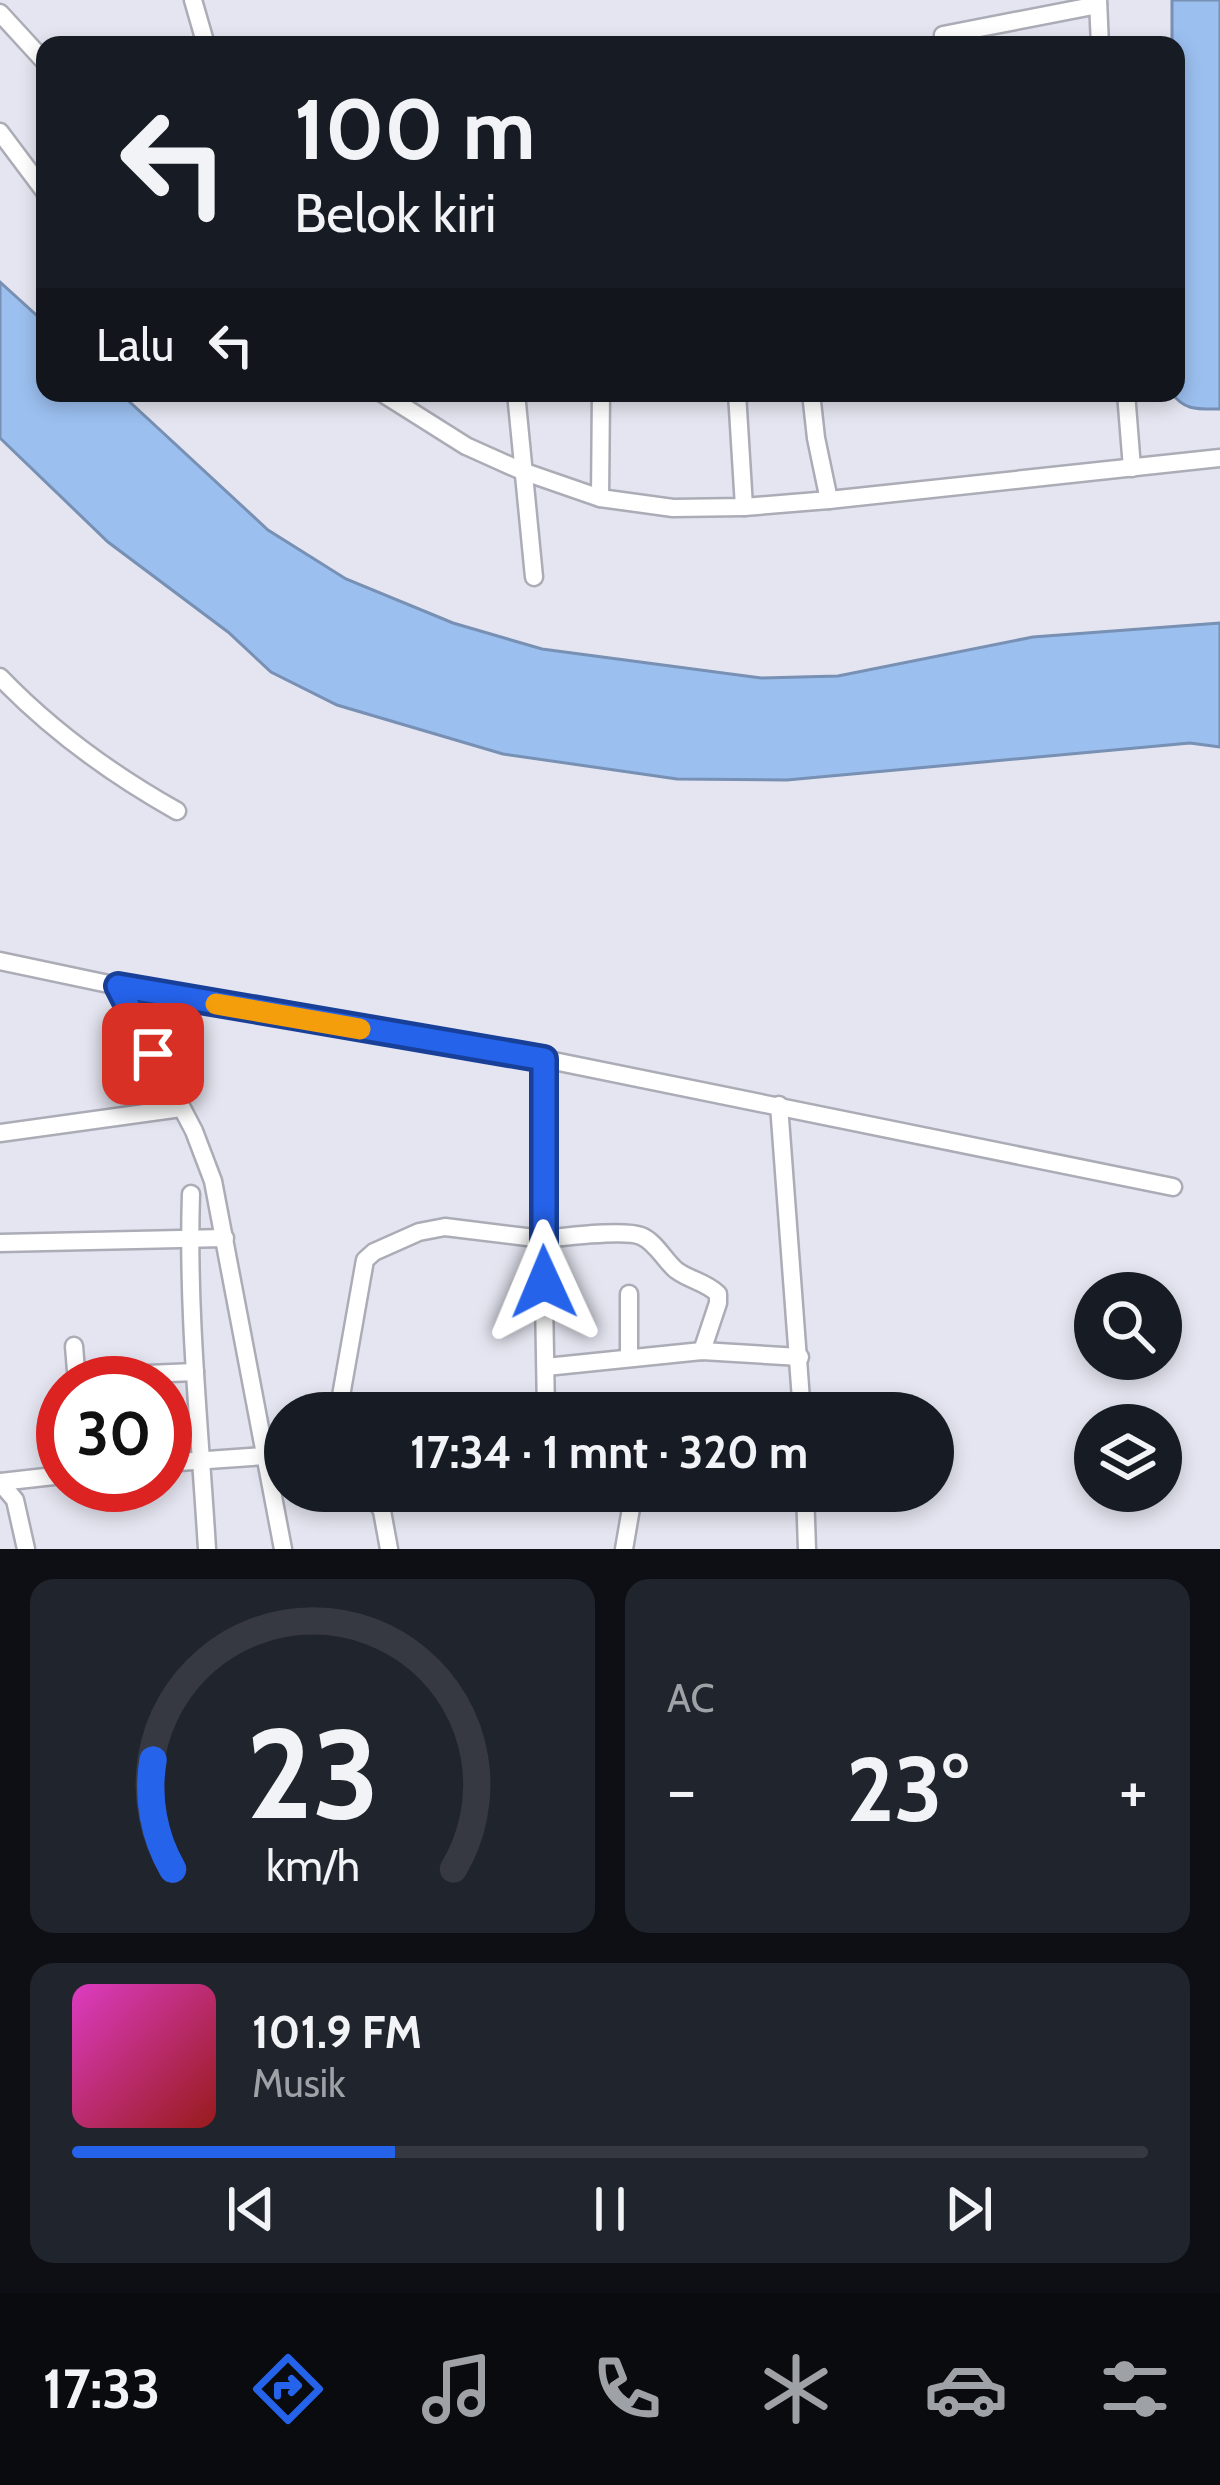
<!DOCTYPE html>
<html lang="id">
<head>
<meta charset="utf-8">
<style>
  body { margin:0; font-family:Cabin,sans-serif; background:#20242c; color:#f1f3f6; height:100vh; display:flex; flex-direction:column; font-size:45px; white-space:nowrap }
  * { box-sizing:border-box; margin:0 }
  p { font-size:39px; color:#9ea1a6 }
  .icon { flex:none; width:66px; height:66px; fill:none; stroke:currentColor; stroke-width:2; stroke-linecap:round; stroke-linejoin:round }
  .map { position:relative; height:1549px; overflow:hidden }
  .details { display:flex; flex-direction:column; gap:30px; padding:30px; background:#0d0f14; flex:1 }
  .details>* { flex:none }
  .hud { position:absolute; left:36px; top:36px; width:1149px; height:366px; border-radius:24px; box-shadow:0 6px 18px #0003; background:#171b24; color:#f1f3f6; overflow:hidden }
  .tools { position:absolute; left:1074px; top:1272px; display:grid; gap:24px }
  .tools a { display:grid; place-items:center; width:108px; height:108px; border-radius:50%; background:#171b24; box-shadow:0 6px 18px #0003; font-size:60px }
  .speed { position:absolute; left:36px; top:1356px; display:flex; gap:24px; font-size:60px; font-weight:700; text-align:center }
  .speed>* { display:grid; place-content:center; width:156px; height:156px; border-radius:50%; background:#171b24; box-shadow:0 6px 18px #0003; line-height:1 }
  .speed .limit { border:18px solid #d22; background:#fff; color:#111 }
  .pin { position:absolute; display:grid; place-items:center; width:102px; height:102px; color:#fff; margin:-51px; border-radius:24px; box-shadow:0 6px 18px #0006 }
  .me { position:absolute; width:132px; margin:-66px; rotate:359deg; stroke-linejoin:round; filter:drop-shadow(0 0 9px #0008) }
  .turn { display:flex; align-items:center; gap:42px; height:252px; padding:0 60px; font-size:54px }
  .turn .icon { width:156px; height:156px; stroke-width:2.5 }
  .turn b { display:block; font-size:84px; line-height:102px }
  .then { display:flex; align-items:center; height:114px; padding:0 60px; background:#0003; gap:24px; font-size:45px }
  .big { font-size:90px; font-weight:700; line-height:1.1 }
  .details .widget { flex:1; display:flex; flex-direction:column; justify-content:center; gap:18px; min-width:0; padding:0 42px; border-radius:24px; background:#20242c }
  .details .dial { align-items:center; gap:0 }
  .dial svg { height:312px; overflow:visible; fill:none; stroke:#363941; stroke-width:7; stroke-linecap:round; text-anchor:middle }
  .dial text { fill:#f1f3f6; stroke:none }
  .song { display:flex; align-items:center; gap:36px }
  .cover { width:144px; height:144px; border-radius:18px; background:linear-gradient(135deg,hsl(310 70% 55%),hsl(0 70% 35%)) }
  .played { height:12px; border-radius:6px; background:linear-gradient(90deg,#2563eb 30%,#363941 30%) }
  .keys { display:flex; justify-content:space-around; direction:ltr }
  .heat { display:flex; justify-content:space-between; align-items:center; font-size:66px; direction:ltr }
  .details .tiles { flex:1; display:grid; gap:30px; grid-template-columns:1fr 1fr }
  .widget:last-child { grid-column:span 2 }
  .trip { position:absolute; left:264px; top:1392px; width:690px; height:120px; border-radius:60px; background:#171b24; box-shadow:0 6px 18px #0003; font-weight:700; line-height:120px; text-align:center }
  .menu { display:flex; height:192px; justify-content:space-around; align-items:center; background:#090b0e; color:#9ea1a6 }
  .menu .icon { width:84px; height:84px }
  .menu .selected { color:#2563eb }
  .menu b { font-size:54px; color:#f1f3f6 }
  .map>svg:first-child { display:block }
</style>
</head>
<body>
<div class="map">
<svg width="1220" height="1549" viewBox="0 0 1220 1549">
  <rect width="100%" height="100%" fill="#e4e5f0"/>
  <g fill="#9bbfef" stroke="#7790b3" stroke-width="3">
    <path d="M1172,0h48v409c-21,0 -36,2 -48,-16h4v-348h-4z"/>
    <path d="M0,282l45,41v70h75l148,137 78,49 107,44 89,26 219,29 77,-2 195,-39 187,-14v124l-30,-4 -403,37 -110,-1 -174,-25 -166,-49 -66,-33 -43,-40 -120,-90 -108,-104z"/>
  </g>
  <g fill="none" stroke-linecap="round" stroke-linejoin="round">
    <g stroke="#abacb6" stroke-width="21">
      <g id="street">
        <path d="M193,0l13,45"/>
        <path d="M1098,0l2,45"/>
        <path d="M0,13l45,49"/>
        <path d="M945,45l-2,-10 155,-30"/>
        <path d="M0,132l45,60"/>
        <path d="M382,393l84,53 56,25 78,27 73,10 71,-1 85,-7 391,-42"/>
        <path d="M516,393l18,184"/>
        <path d="M737,393l7,114"/>
        <path d="M811,393l5,45 13,62"/>
        <path d="M1126,393l6,75"/>
        <path d="M600,498l1,-105"/>
        <path d="M0,677c51,53 113,98 177,134"/>
        <path d="M0,961l118,25 426,73 629,128"/>
        <path d="M118,986l76,145 19,50 70,368"/>
        <path d="M544,1059l-1,180c21,-2 81,-10 98,-3 15,6 23,24 35,34 13,10 30,12 42,24v9l-16,48"/>
        <path d="M779,1105l23,308"/>
        <path d="M0,1133l181,-25"/>
        <path d="M191,1194c-4,118 9,237 16,355"/>
        <path d="M0,1243l225,-5"/>
        <path d="M74,1346l3,37"/>
        <path d="M629,1358v-64"/>
        <path d="M546,1367l156,-16 98,6"/>
        <path d="M76,1377l119,-5"/>
        <path d="M338,1413l27,-153 9,-8 45,-20 26,-5 98,12 3,174"/>
        <path d="M165,1463l100,-7"/>
        <path d="M0,1482l15,18 11,49"/>
        <path d="M0,1482l63,-7"/>
        <path d="M370,1491l12,20 7,38"/>
        <path d="M805,1491l2,58"/>
        <path d="M541,1492l1,-1"/>
        <path d="M624,1549l10,-58"/>
      </g>
    </g>
    <use href="#street" stroke="#fff" stroke-width="16"/>
  </g>
  <g fill="none" stroke-linecap="round" stroke-linejoin="round">
    <g stroke="#184099" stroke-width="30">
      <path id="route" d="M153,1054l-35,-68 426,73v223"/>
    </g>
    <use href="#route" stroke="#2563eb" stroke-width="21"/>
    <path stroke="#f59e0b" stroke-width="21" d="M216,1004l144,25"/>
  </g>
</svg>
<div class="tools">
<a><svg class="icon" aria-label="search" viewBox="0 0 24 24"><circle cx="10" cy="10" r="6"/><path d="M15 15l6 6"/></svg></a>
<a><svg class="icon" aria-label="layers" viewBox="0 0 24 24"><path d="M12 4l9 5-9 5-9-5zM3 14l9 5 9-5"/></svg></a>
</div>
<div class="speed"><div class="limit">30</div></div>
<div class="pin" style="left:153px;top:1054px;background:#d93025"><svg class="icon" aria-label="arrive" viewBox="0 0 24 24"><path d="M6 21V4h12l-3 4 3 4H6"/></svg></div>
<svg class="me" style="left:544px;top:1282px" viewBox="-20 -20 40 40"><path d="M0-17L14 15 0 8-14 15z" fill="#2563eb" stroke="#fff" stroke-width="4"/></svg>
<div class="trip">17:34 · 1 mnt · 320 m</div>
<div class="hud">
<div class="turn"><svg class="icon" aria-label="left" viewBox="0 0 24 24"><path d="M17 20v-9H6M10 6l-5 5 5 5"/></svg><div><b>100 m</b>Belok kiri</div></div>
<div class="then">Lalu<svg class="icon" aria-label="left" viewBox="0 0 24 24"><path d="M17 20v-9H6M10 6l-5 5 5 5"/></svg></div>
</div>
</div>
<section class="details">
<div class="tiles">
<div class="widget dial"><svg viewBox="0 0 100 80">
<path d="M14 69A42 42 0 1 1 86 69"/>
<path d="M14 69A42 42 0 0 1 9 41" stroke="#2563eb"/>
<text x="50" y="56" font-size="32" font-weight="700">23</text>
<text x="50" y="72" font-size="11">km/h</text>
</svg></div>
<div class="widget"><p>AC</p>
<div class="heat"><a>−</a><b class="big">23°</b><a>+</a></div>
</div>
<div class="widget">
<div class="song"><i class="cover"></i><div><b>101.9 FM</b><p>Musik</p></div></div>
<div class="played"></div>
<div class="keys"><svg class="icon" aria-label="previous" viewBox="0 0 24 24"><path d="M18 5L8 12l10 7zM5 5v14"/></svg><svg class="icon" aria-label="pause" viewBox="0 0 24 24"><path d="M8 5v14M16 5v14"/></svg><svg class="icon" aria-label="next" viewBox="0 0 24 24"><path d="M6 5l10 7-10 7zM19 5v14"/></svg></div>
</div>
</div>
</section>
<nav class="menu">
<b>17:33</b>
<svg class="icon selected" aria-label="directions" viewBox="0 0 24 24"><path d="M12 3l9 9-9 9-9-9zM9 14v-3h6M13 9l2 2-2 2"/></svg>
<svg class="icon" aria-label="music" viewBox="0 0 24 24"><path d="M9 18V5l10-2v13"/><circle cx="6" cy="18" r="3"/><circle cx="16" cy="16" r="3"/></svg>
<svg class="icon" aria-label="phone" viewBox="0 0 24 24"><path d="M5 4h4l2 5-3 2q2 4 5 5l2-3 5 2v4C11 20 4 13 5 4z"/></svg>
<svg class="icon" aria-label="climate" viewBox="0 0 24 24"><path d="M12 3v18M4 7l16 10M4 17L20 7"/></svg>
<svg class="icon" aria-label="car" viewBox="0 0 24 24"><path d="M5 17H2v-5l4-1 3-4h7l3 4 3 1v5h-3M9 17h6M6 11h13"/><circle cx="7" cy="17" r="2"/><circle cx="17" cy="17" r="2"/></svg>
<svg class="icon" aria-label="filters" viewBox="0 0 24 24"><path d="M4 7h16M4 17h16"/><circle cx="9" cy="7" r="2"/><circle cx="15" cy="17" r="2"/></svg>
</nav>
</body>
</html>
